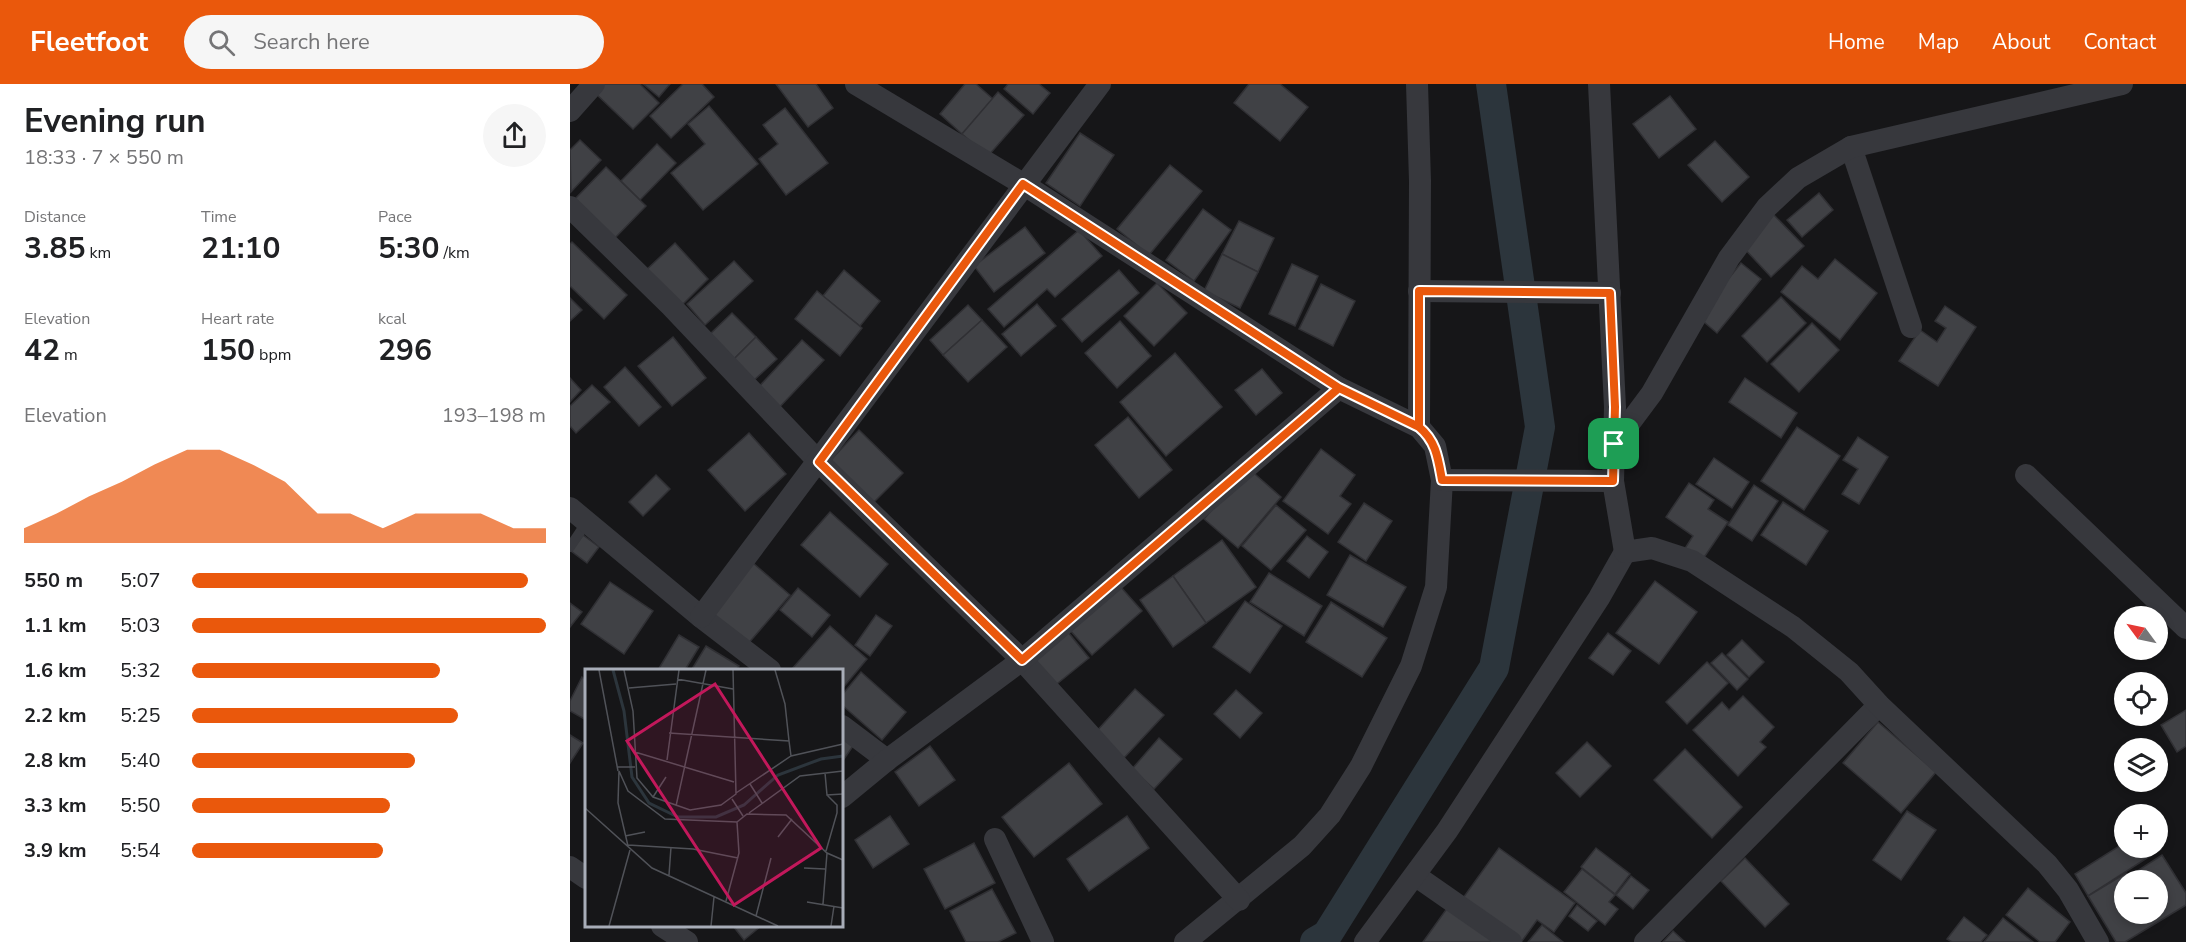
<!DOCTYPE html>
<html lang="en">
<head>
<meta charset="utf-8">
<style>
	body { margin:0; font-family:"Nunito Sans",sans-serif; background:#f6f6f6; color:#202124; height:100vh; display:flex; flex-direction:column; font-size:22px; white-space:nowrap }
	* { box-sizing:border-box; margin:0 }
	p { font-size:20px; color:#757577 }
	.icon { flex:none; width:33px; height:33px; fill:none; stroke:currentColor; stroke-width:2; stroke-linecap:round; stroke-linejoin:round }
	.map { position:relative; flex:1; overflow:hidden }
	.drawer { display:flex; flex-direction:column; background:#fff; width:570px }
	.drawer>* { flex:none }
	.needle { width:39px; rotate:303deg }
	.buttons { position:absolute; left:1544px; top:522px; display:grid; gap:12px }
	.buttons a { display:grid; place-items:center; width:54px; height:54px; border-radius:50%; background:#fff; box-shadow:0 3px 9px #0003; font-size:30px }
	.pin { position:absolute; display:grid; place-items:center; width:51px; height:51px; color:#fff; margin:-26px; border-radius:12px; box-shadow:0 3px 9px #0006 }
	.round { display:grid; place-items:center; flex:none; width:63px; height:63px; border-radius:32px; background:#f6f6f6 }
	.summary { display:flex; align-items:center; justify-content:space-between; height:102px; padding:0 24px }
	h1 { font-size:33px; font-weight:700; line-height:45px }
	.figures { display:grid; grid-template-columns:repeat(3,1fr); gap:9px; height:102px; padding:6px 24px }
	.figures div { display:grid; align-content:center }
	.figures b { font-size:30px; font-weight:700 }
	.figures small { font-size:16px; font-weight:400 }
	.figures p { font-size:16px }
	.chart { height:168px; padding:12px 24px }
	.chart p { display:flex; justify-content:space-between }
	.chart svg { width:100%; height:108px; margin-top:6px; fill:#ea580c; opacity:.7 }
	ul { padding:0 24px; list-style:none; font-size:20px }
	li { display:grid; grid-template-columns:96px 72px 1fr; align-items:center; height:45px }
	li i { height:15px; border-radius:8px; background:#ea580c }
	header { display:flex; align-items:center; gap:36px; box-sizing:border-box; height:84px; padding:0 30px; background:#ea580c; color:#fff }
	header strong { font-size:28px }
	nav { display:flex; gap:33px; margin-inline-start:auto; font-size:21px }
	.search { width:420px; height:54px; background:#f6f6f6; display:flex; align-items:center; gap:15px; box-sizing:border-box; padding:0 21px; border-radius:33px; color:#757577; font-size:22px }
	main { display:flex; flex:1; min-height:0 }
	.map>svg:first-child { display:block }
</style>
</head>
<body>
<header>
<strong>Fleetfoot</strong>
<div class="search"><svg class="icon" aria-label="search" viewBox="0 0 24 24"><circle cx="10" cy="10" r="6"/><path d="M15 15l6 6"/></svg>Search here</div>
<nav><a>Home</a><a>Map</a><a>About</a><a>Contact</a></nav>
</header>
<main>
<section class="drawer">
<div class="summary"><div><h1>Evening run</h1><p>18:33 · 7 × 550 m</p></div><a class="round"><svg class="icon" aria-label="share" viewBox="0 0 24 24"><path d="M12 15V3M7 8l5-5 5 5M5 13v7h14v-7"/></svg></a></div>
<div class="figures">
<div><p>Distance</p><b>3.85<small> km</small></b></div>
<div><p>Time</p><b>21:10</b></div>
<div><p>Pace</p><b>5:30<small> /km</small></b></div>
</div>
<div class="figures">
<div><p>Elevation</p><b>42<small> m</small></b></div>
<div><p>Heart rate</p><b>150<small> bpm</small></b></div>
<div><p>kcal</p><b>296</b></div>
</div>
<div class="chart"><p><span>Elevation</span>193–198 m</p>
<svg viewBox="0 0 160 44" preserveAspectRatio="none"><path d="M0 44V38L10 32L20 25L30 19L40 12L50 6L60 6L70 12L80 19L90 32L100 32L110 38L120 32L130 32L140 32L150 38L160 38V44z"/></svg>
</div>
<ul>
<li><b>550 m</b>5:07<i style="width:95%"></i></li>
<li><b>1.1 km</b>5:03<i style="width:100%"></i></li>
<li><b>1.6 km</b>5:32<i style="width:70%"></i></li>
<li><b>2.2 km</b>5:25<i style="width:75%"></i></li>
<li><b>2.8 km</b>5:40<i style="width:63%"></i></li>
<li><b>3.3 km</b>5:50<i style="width:56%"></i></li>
<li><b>3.9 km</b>5:54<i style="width:54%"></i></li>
</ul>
</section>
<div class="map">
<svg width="1616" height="858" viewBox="0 0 1616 858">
	<rect width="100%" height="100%" fill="#161618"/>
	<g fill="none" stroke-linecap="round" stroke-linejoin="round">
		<!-- canal -->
		<polyline stroke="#2c353c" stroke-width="30" points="745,858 757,851 924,584 970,343 921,0"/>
	</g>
	<!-- building -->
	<g fill="#404145" stroke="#303034" stroke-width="1.5" fill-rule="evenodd">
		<polygon points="30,0 70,0 89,19 63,45 23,7"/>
		<polygon points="73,0 100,0 89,13"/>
		<polygon points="113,0 132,0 144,13 101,54 80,32"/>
		<polygon points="206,0 246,0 263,24 238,43"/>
		<polygon points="395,0 406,0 423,15 392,50 370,30"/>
		<polygon points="438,0 469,0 480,9 463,30 434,5"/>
		<polygon points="679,0 710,0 738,23 710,57 664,19"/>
		<polygon points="428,8 454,31 418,72 392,50"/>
		<polygon points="1100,12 1126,45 1089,74 1063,40"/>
		<polygon points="139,22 188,80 133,126 101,89 135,60 118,40"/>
		<polygon points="215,24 258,79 216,111 189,75 208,60 193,41"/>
		<polygon points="510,49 544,71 510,122 476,99"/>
		<polygon points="10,56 31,76 1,108 0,66"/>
		<polygon points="1145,57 1179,93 1152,118 1118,81"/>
		<polygon points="87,60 106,79 70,116 51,97"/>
		<polygon points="600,81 632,107 579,171 547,145"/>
		<polygon points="36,83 76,122 43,156 3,117"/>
		<polygon points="1249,109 1263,126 1232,153 1217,136"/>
		<polygon points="633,125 661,146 624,197 596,176"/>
		<polygon points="1203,130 1234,162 1201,193 1171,161"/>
		<polygon points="669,137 704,154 688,188 652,170"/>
		<polygon points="455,143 475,169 424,208 404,182"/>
		<polygon points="509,146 532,172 485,213 477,205 434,243 418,225"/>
		<polygon points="2,158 57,211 34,235 0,202 0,160"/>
		<polygon points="105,159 138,195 108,225 73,189"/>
		<polygon points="652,170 688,188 670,224 634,207"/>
		<polygon points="1265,175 1307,209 1270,256 1211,208 1232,182 1248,195"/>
		<polygon points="164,177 183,197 135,241 117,220"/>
		<polygon points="1171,179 1191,195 1147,249 1128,233"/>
		<polygon points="722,180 748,192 725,242 699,230"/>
		<polygon points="274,186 310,217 290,242 253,212"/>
		<polygon points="549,186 569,209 512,258 492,235"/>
		<polygon points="587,199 617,229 584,262 554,232"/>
		<polygon points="751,200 785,217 763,262 729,245"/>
		<polygon points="247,207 292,244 270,272 225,235"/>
		<polygon points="1211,213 1236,239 1197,278 1172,252"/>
		<polygon points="0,214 12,226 0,237"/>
		<polygon points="467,220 486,242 451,272 432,250"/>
		<polygon points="398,221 412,236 373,271 360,256"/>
		<polygon points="1375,222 1406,243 1368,302 1329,277 1350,246 1367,258 1376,244 1365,237"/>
		<polygon points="162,229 186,253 163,276 139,251"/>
		<polygon points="412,236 437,263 398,298 373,271"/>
		<polygon points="550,237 581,272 547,304 515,269"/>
		<polygon points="1242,239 1269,266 1229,308 1201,280"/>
		<polygon points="103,253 136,294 102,322 68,282"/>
		<polygon points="186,253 207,275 183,297 163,276"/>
		<polygon points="232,256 254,276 205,328 184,308"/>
		<polygon points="605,269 652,323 596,372 550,318"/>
		<polygon points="55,283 91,323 69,342 34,303"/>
		<polygon points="692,285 712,309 686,331 665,306"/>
		<polygon points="0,294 11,306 0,318"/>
		<polygon points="1175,294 1227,329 1211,354 1159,318"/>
		<polygon points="22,301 40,318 6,349 0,342 0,322"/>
		<polygon points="558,333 602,386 569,414 525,361"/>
		<polygon points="1227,343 1270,372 1234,426 1191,397"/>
		<polygon points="289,346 333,389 301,421 258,379"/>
		<polygon points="179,349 216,390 175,427 138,386"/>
		<polygon points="1288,353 1318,373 1289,420 1272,410 1288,385 1273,376"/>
		<polygon points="751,365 785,391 770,412 781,420 758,450 713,417"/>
		<polygon points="1144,374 1179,398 1162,424 1126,400"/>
		<polygon points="678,384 711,413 668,464 634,435"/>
		<polygon points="86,391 100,405 73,432 59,418"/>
		<polygon points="1119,399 1144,416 1138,425 1158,438 1131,478 1114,466 1123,452 1096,433"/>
		<polygon points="1184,401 1208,417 1182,457 1158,441"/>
		<polygon points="1213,418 1258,447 1236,481 1191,451"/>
		<polygon points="794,419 822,437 796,477 768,458"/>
		<polygon points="706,421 736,446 701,486 672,462"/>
		<polygon points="260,428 318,480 290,513 231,461"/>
		<polygon points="13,451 29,463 17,479 1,467"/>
		<polygon points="737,452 758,468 739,494 717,477"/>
		<polygon points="652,456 686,503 636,539 603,492"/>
		<polygon points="780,471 836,503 813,543 757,511"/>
		<polygon points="183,479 220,511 177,561 140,528"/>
		<polygon points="699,489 752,522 734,552 680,518"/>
		<polygon points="603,492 636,539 603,563 570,516"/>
		<polygon points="1085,497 1127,528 1089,580 1046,549"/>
		<polygon points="40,498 83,527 54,570 11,540"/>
		<polygon points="549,501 572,527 522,571 499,545"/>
		<polygon points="228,504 260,531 242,553 210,526"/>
		<polygon points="675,517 712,542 680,589 643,563"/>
		<polygon points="761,518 817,554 792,593 736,558"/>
		<polygon points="0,519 12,528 0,543"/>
		<polygon points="306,531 322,542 300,572 285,561"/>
		<polygon points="260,542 297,575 272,605 272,586 221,586"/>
		<polygon points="498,548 519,574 483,603 462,578"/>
		<polygon points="1038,549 1061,567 1043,591 1019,574"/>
		<polygon points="109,551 129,563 115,586 88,586"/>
		<polygon points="1172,556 1194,578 1179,593 1157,571"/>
		<polygon points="136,562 169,582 166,586 122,585"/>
		<polygon points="1152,569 1178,595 1167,606 1141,579"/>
		<polygon points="1137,578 1158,599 1117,640 1096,618"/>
		<polygon points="291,588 336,628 312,656 272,621 272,611"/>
		<polygon points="12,593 16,596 16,636 0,627 0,617"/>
		<polygon points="565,605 594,631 553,675 525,649"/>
		<polygon points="666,606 692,629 670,654 644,630"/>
		<polygon points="1173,612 1204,643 1190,658 1196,663 1168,692 1123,646 1152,618 1159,626"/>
		<polygon points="1616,626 1616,662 1607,668 1591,641"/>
		<polygon points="1308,638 1366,688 1331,729 1273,679"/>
		<polygon points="0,651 13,659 0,679"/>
		<polygon points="272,654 283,662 272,678"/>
		<polygon points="589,654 612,675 584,705 562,685"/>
		<polygon points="1017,658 1041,682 1010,713 986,689"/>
		<polygon points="360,662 385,696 349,722 325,688"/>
		<polygon points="1115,665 1172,723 1142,754 1084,696"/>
		<polygon points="499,679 532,720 464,773 432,733"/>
		<polygon points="1337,727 1366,746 1331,796 1303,776"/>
		<polygon points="320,732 339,760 303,784 285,756"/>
		<polygon points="557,732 579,764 519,807 497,775"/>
		<polygon points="404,759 425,799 375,825 354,785"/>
		<polygon points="1554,759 1554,764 1587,764 1587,760 1591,765 1518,812 1505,790"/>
		<polygon points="929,764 1005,819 984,848 967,836 952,857 893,814"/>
		<polygon points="1026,764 1060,790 1045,810 1011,783"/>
		<path d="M 1592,771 L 1616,809 L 1616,821 L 1555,858 L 1546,858 L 1518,812 L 1556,789 L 1558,793 ZM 1554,796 L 1587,796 L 1587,830 L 1554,830 Z"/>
		<polygon points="1175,774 1219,820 1195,843 1151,797"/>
		<polygon points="1012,785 1045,811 1039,818 1048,825 1035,841 994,808"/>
		<polygon points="1061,792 1079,806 1063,825 1046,811"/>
		<polygon points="1458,804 1500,838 1485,858 1470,858 1436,831"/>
		<polygon points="422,805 446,849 428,858 396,858 380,827"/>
		<polygon points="1007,821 1027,837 1018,847 999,832"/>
		<polygon points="878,823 925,858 853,858"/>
		<polygon points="1394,833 1417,851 1411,858 1382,858 1377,855"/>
		<polygon points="1433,834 1463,858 1414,858"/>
		<polygon points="972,841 993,858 958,858"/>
		<polygon points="163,842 191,842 174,856"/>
		<polygon points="1103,847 1115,858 1093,858"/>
	</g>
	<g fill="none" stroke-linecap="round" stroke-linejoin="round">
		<!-- service -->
		<polyline stroke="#37383d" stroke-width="10" points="0,463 16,439"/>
		<!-- minor -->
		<g stroke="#37383d" stroke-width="22">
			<polyline points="286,0 453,100 769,304 849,343 865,362 872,396 866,503 841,582 791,682 760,731 732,762 615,858"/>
			<polyline points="847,0 850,97 849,343"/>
			<polyline points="1029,0 1045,323 1044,360"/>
			<polyline points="0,27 24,0"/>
			<polyline points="1281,63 1341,243"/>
			<polyline points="0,123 101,222 249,378 452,576 669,816"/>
			<polyline points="849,207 1040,209"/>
			<polyline points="1456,391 1616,544"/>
			<polyline points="872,396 1043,397"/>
			<polyline points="0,424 131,533 200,586"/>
			<polyline points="131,533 530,0"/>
			<polyline points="272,642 317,676"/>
			<polyline points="272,713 317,676 452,576 769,304"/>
			<polyline points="425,755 473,858"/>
			<polyline points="0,783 16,794"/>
			<polyline points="846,792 941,858"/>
			<polyline points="92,842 117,858"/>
			<polyline points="795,858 877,747 1029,514 1055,468"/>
			<polyline points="1075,858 1309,621"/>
			<polyline points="1528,858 1498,806 1477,780 1309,621 1279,588 1223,543 1122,477 1082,464 1055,468 1043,397 1044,360 1082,309 1159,174 1197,123 1228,94 1281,63 1552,0"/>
		</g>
	</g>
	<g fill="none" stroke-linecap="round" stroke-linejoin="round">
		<!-- route casing -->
		<g stroke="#fff" stroke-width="12">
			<path id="route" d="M 1044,360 L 1043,397 L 872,396 C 868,374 866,357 849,343 L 769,304 L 452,576 L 249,378 L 453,100 L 769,304 L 849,343 L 849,207 L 1040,209 L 1045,323 L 1044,360"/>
		</g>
		<!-- route -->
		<use href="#route" stroke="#ea580c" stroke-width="8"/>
	</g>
	<!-- overview -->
	<g transform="translate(15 585)">
		<rect width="258" height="258" fill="#161618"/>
		<path fill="none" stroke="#2c353c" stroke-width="3" d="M 28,1 L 39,42 L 47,108 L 64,134 L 93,148 L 131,148 L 159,136 L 193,106 L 236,90 L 258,87"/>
		<path fill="none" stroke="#505258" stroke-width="1.5" d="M 14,1 L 33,102M 39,1 L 48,42 L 52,109 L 68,128 L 105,141 L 136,136 L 151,125 L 148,1M 190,1 L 200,35 L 204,72M 92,10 L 148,20M 44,19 L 91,15M 84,64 L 204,72 L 206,87M 50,83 L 149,113M 82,91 L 94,1M 32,98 L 50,98M 240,104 L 242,126 L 258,125M 165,115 L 177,134M 151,124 L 206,87 L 258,75M 68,128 L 81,108M 147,130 L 158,147M 91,137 L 121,1M 0,139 L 67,199 L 193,257M 164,144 L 215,107 L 258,102M 40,167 L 60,163M 193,168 L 207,150M 43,176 L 108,180 L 153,189M 43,177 L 33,134 L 34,102 L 43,122 L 80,150 L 152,153M 241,182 L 252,144 L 252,136 L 242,126M 219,199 L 240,200M 84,206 L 86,178M 141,232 L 154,184 L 152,153 L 162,145 L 201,146 L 242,184 L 258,191M 222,233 L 258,239M 238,235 L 242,184M 171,247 L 186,189M 24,257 L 45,181M 126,257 L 129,228M 246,257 L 249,237"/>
		<path fill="#c2185b" fill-opacity="0.15" stroke="#c2185b" stroke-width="3" d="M 130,15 L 236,179 L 149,236 L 42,72 Z"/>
		<rect width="258" height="258" fill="none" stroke="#a8adb8" stroke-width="3"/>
	</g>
</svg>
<div class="buttons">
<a><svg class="needle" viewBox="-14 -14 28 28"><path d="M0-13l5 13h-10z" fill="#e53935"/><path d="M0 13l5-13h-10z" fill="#757577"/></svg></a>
<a><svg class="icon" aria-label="locate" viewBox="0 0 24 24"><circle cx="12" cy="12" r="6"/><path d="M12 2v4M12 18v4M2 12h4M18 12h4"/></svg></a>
<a><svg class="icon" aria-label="layers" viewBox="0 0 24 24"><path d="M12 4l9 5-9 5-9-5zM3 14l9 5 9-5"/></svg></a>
<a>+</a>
<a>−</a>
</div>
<div class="pin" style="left:1044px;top:360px;background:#1e9e55"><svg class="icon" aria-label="arrive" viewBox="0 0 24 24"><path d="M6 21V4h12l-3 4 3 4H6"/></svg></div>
</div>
</main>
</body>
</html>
